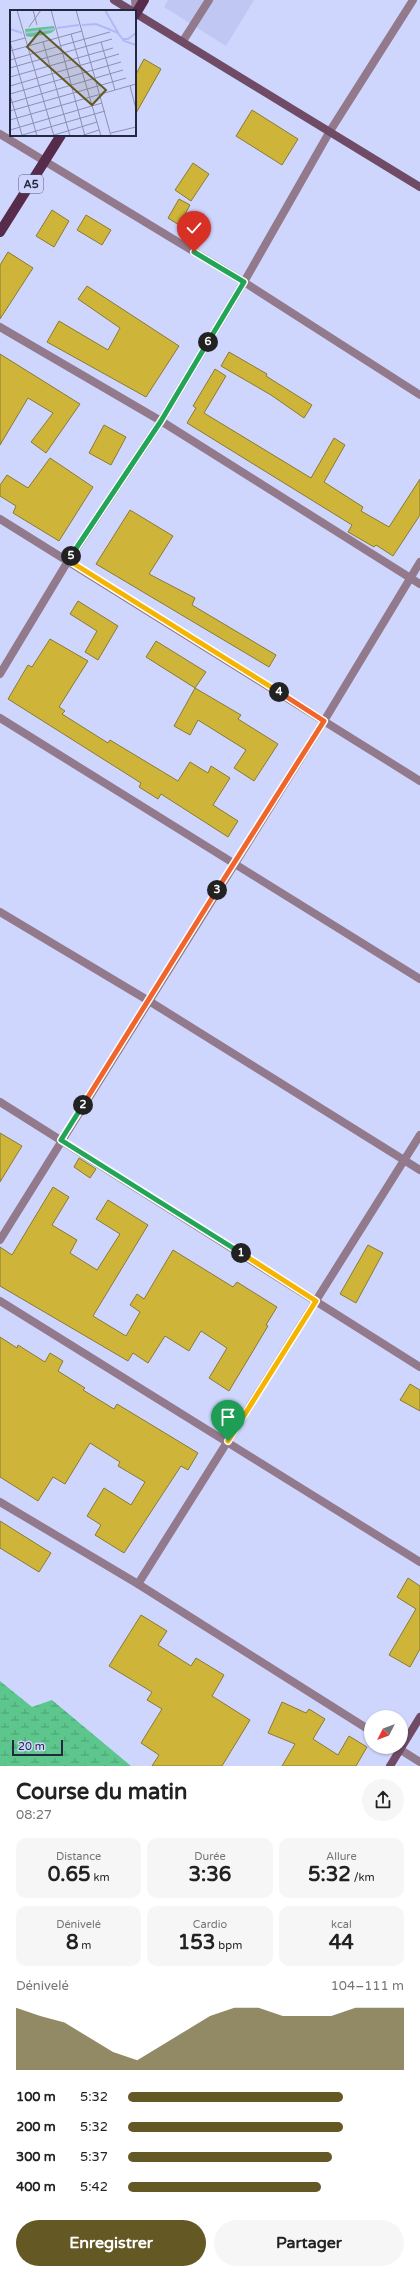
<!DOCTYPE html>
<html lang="fr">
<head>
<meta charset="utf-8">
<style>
	body { margin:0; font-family:"Varela Round",sans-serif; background:#f6f6f6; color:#222; height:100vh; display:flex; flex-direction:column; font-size:15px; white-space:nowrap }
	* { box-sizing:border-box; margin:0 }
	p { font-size:13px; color:#767676 }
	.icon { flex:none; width:22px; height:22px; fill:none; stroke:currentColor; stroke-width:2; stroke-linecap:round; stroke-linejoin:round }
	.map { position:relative; height:1766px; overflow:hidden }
	.drawer { display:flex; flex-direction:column; background:#fff; flex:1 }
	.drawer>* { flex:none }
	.needle { width:26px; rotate:228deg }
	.controls { position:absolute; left:364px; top:1710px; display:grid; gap:8px }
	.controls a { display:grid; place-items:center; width:44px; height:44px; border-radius:50%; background:#fff; box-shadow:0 1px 3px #0004; font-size:20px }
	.scale { position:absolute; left:12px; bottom:10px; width:51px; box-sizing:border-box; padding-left:4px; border:2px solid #242740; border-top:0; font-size:11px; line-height:14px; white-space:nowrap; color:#242740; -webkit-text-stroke:3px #cfd6fe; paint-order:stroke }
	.pin { position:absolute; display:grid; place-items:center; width:34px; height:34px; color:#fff; margin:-41px -17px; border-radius:50% 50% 50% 0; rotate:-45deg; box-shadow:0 0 4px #0007 }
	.pin .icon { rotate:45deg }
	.km { position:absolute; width:20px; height:20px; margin:-10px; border-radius:50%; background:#222; color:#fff; font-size:11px; line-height:20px; text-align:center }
	.round { display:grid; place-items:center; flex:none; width:42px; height:42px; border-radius:21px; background:#f6f6f6 }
	.overview { display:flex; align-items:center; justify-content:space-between; height:68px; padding:0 16px }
	h1 { font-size:22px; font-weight:700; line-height:30px }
	.metrics { display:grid; grid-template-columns:repeat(3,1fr); gap:6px; height:68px; padding:4px 16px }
	.metrics div { display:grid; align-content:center; border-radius:10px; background:#f6f6f6; text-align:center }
	.metrics b { font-size:20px; font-weight:700 }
	.metrics small { font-size:11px; font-weight:400 }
	.metrics p { font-size:11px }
	.chart { height:112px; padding:8px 16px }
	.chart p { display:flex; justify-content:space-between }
	.chart svg { width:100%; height:72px; margin-top:4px; fill:#645925; opacity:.7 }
	.primary-button { display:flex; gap:8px; margin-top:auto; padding:8px 16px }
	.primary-button a { flex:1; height:46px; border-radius:24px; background:#645925; color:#fff; font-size:16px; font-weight:700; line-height:46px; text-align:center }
	.primary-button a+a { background:#f6f6f6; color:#222 }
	ul { padding:0 16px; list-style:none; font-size:13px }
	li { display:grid; grid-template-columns:64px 48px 1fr; align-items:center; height:30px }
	li i { height:10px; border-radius:5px; background:#645925 }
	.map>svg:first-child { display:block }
</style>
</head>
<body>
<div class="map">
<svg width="420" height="1766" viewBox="0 0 420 1766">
	<defs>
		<pattern id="wetland-marsh" width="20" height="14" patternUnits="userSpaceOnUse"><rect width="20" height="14" fill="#5dc68c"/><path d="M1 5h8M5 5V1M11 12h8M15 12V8" fill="none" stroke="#4da174"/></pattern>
	</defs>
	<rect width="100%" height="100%" fill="#cfd6fe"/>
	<!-- built -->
	<polygon fill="#c0c7f3" points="168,0 254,0 226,46 164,7"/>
	<!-- wetland -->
	<polygon fill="url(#wetland-marsh)" points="0,1681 32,1707 52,1700 131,1766 0,1766"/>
	<!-- building -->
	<g fill="#ceb439" stroke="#8a7a34">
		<polygon points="144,59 161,69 135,115 135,76"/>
		<polygon points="252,110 298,139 282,165 236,136"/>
		<polygon points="193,163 209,174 191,201 175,190"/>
		<polygon points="179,199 190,205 179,225 168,218"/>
		<polygon points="52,210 69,221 54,247 36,236"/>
		<polygon points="86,215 111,230 102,245 77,230"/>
		<polygon points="8,252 33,268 0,319 0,265"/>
		<polygon points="87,286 179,346 146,397 47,342 59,321 108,350 120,328 78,299"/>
		<polygon points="229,352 267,374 266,376 312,405 304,418 271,395 221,366"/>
		<polygon points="0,354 80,404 46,453 31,442 53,413 28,398 0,445"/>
		<polygon points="215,369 226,376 204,413 311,478 334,438 345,445 324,482 363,507 361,511 389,527 420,479 420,515 393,556 376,545 374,547 348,532 352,525 187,423 196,408 193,406"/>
		<polygon points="104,425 126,437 111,465 89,453"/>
		<polygon points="50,458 93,487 59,541 13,513 16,506 0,496 0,485 7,475 28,488"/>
		<polygon points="130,510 173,536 149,574 195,598 192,605 276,655 269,667 96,564"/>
		<polygon points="78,601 118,626 98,660 85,652 97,631 70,614"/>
		<polygon points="50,639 88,661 59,707 65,711 62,714 108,743 110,740 178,781 190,762 208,773 211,766 230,778 213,805 238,821 228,837 161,794 158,799 139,787 141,783 8,699 28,665 32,667"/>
		<polygon points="156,641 206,672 195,688 146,657"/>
		<polygon points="195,688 241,715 238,719 278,744 254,781 234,768 246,750 198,720 190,735 174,726"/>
		<polygon points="0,1133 22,1146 0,1182"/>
		<polygon points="79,1158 96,1169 90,1178 74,1167"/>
		<polygon points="53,1187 69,1197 52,1225 77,1240 70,1253 97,1270 120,1234 96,1219 108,1200 148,1225 93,1316 126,1336 140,1312 130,1305 137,1294 144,1299 173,1250 233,1287 237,1282 277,1307 266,1325 268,1326 229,1391 209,1378 227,1348 201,1331 189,1351 165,1336 148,1363 133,1353 128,1361 0,1286 0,1247 12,1255"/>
		<polygon points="368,1245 383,1253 356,1303 340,1294"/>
		<polygon points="0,1337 17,1348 18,1345 45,1362 50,1353 63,1361 58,1371 85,1388 83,1390 114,1409 117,1404 198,1453 188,1470 181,1466 124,1553 95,1535 101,1525 87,1516 104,1488 131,1505 145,1482 118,1466 120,1462 90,1443 65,1484 53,1477 38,1501 0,1477"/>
		<polygon points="410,1384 420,1390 420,1411 400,1400"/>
		<polygon points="0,1521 51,1553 39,1572 0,1548"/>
		<polygon points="408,1578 420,1586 420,1649 410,1667 389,1655 416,1609 397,1597"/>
		<polygon points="141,1615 167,1631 158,1645 191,1666 196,1658 224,1675 212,1696 250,1720 222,1766 152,1766 159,1755 141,1743 162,1709 147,1700 152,1692 109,1666"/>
		<polygon points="282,1702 306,1713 309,1709 325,1719 313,1739 338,1755 349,1736 367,1747 356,1766 282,1766 295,1744 268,1733"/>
	</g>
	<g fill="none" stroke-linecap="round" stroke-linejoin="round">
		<!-- lane -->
		<g stroke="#92798b" stroke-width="8">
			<polyline points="135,0 136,13"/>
			<polyline points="183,41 209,0"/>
		</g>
		<!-- street -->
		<g stroke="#92798b" stroke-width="8">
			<polyline points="0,134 244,282 420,395"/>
			<polyline points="0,327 161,421 420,584"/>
			<polyline points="0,519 420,781"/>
			<polyline points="0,674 68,561 161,421 244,282 330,131 413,0"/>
			<polyline points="0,718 420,979"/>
			<polyline points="0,912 149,1001 420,1170"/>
			<polyline points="0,1102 420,1367"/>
			<polyline points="0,1240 324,721 420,562"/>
			<polyline points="0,1301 420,1562"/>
			<polyline points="0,1502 138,1584 371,1731"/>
			<polyline points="138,1584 420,1135"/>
			<polyline points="396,1747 420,1762"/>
		</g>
		<!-- secondary -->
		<g stroke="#6f4b66" stroke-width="8">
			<polyline points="114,0 132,11"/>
			<polyline points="135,13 420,187"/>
			<polyline points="390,1766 420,1717"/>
		</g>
		<!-- primary -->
		<g stroke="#562b4b" stroke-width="10">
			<polyline points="135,15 144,0"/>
			<polyline points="0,232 61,135"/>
		</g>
	</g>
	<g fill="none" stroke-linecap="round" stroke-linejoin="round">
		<!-- split-1 casing -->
		<g stroke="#fff" stroke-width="8">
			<polyline id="split-1" points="228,1441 316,1301 241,1253"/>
		</g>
		<!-- split-2 casing -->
		<g stroke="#fff" stroke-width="8">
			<polyline id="split-2" points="83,1105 61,1140 241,1253"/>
		</g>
		<!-- split-3 casing -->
		<g stroke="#fff" stroke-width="8">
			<polyline id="split-3" points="83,1105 217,890"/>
		</g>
		<!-- split-4 casing -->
		<g stroke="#fff" stroke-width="8">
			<polyline id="split-4" points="217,890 324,721 279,692"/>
		</g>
		<!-- split-5 casing -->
		<g stroke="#fff" stroke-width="8">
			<polyline id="split-5" points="71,556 68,560 279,692"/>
		</g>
		<!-- split-6 casing -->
		<g stroke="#fff" stroke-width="8">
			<polyline id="split-6" points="71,556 161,421 208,342"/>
		</g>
		<!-- split-7 casing -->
		<g stroke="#fff" stroke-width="8">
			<polyline id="split-7" points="194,252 244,282 208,342"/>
		</g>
		<!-- split-1 -->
		<use href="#split-1" stroke="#f5b400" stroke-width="5"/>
		<!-- split-2 -->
		<use href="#split-2" stroke="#22a559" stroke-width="5"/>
		<!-- split-3 -->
		<use href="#split-3" stroke="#f0652b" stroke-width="5"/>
		<!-- split-4 -->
		<use href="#split-4" stroke="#f0652b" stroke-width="5"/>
		<!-- split-5 -->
		<use href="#split-5" stroke="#f5b400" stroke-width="5"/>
		<!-- split-6 -->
		<use href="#split-6" stroke="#22a559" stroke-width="5"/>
		<!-- split-7 -->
		<use href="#split-7" stroke="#22a559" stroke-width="5"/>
	</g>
	<g text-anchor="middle" stroke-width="4" stroke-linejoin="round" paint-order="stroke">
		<!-- shield labels -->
		<rect fill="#cfd6fe" stroke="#575c79" stroke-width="1" x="19" y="175" width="24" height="18" rx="3"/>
		<g font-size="11" font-weight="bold" fill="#242740">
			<text x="31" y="188">A5</text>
		</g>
	</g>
	<!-- overview -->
	<g transform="translate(10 10)">
		<rect width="126" height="126" fill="#cfd6fe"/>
		<path d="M 44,16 L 45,20 L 41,23 L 21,27 L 16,26 L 15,19 Z" fill="#5dc68c"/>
		<path fill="none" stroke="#afbaf4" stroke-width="2" d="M 95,0 L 110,26M 72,15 L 86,14 L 101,20 L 108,23 L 114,31 L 126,35M 47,18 L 69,15M 0,19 L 12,23M 15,23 L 44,19M 113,29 L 118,29 L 126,23"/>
		<path fill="none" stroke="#8b90b2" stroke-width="1" d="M 7,0 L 44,126M 23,0 L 27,15M 41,0 L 75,126M 66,0 L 101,126M 19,17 L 31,0M 61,24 L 91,126M 0,32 L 27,126M 0,32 L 15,28M 33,32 L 60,126M 91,32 L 105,80M 0,41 L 72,21M 0,50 L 100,22M 0,58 L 102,29M 0,67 L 103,38M 0,76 L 109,44M 120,76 L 126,99M 0,84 L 111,52M 0,85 L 12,125M 0,93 L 113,60M 0,101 L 116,68M 0,110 L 126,74M 0,120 L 92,93M 101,123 L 126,117M 9,126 L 95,101M 41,126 L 87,112M 71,126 L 89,120"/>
		<path fill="#645925" fill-opacity="0.15" stroke="#645925" stroke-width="2" d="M 30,21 L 96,80 L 82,95 L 17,37 Z"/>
		<rect width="126" height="126" fill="none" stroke="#242740" stroke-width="2"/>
	</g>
</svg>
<div class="controls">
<a><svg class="needle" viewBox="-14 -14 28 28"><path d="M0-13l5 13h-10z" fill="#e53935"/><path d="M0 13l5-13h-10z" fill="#767676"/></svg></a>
</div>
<div class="scale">20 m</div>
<div class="pin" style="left:228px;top:1441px;background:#1e9e55"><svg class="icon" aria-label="arrive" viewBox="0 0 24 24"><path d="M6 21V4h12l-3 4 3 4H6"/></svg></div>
<div class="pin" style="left:194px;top:252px;background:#d93025"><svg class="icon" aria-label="check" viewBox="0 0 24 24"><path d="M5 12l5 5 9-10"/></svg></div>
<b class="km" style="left:241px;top:1253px">1</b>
<b class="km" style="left:83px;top:1105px">2</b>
<b class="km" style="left:217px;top:890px">3</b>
<b class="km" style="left:279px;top:692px">4</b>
<b class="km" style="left:71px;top:556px">5</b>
<b class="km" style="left:208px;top:342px">6</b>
</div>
<section class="drawer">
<div class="overview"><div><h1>Course du matin</h1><p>08:27</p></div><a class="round"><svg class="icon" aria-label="share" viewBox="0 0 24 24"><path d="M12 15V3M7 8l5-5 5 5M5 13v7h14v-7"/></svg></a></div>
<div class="metrics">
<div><p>Distance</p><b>0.65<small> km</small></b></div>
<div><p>Durée</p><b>3:36</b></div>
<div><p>Allure</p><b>5:32<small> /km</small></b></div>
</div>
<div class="metrics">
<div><p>Dénivelé</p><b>8<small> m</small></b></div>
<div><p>Cardio</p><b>153<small> bpm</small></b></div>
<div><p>kcal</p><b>44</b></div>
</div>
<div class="chart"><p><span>Dénivelé</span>104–111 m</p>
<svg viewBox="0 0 160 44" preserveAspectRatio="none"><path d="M0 44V6L10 11L20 15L30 24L40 33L50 38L60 29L70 20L80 11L90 6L100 6L110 11L120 11L130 11L140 6L150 6L160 6V44z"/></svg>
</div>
<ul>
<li><b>100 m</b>5:32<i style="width:78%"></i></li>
<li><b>200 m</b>5:32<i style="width:78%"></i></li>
<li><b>300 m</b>5:37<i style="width:74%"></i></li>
<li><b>400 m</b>5:42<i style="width:70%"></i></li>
</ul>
<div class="primary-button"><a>Enregistrer</a><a>Partager</a></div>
</section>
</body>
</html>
